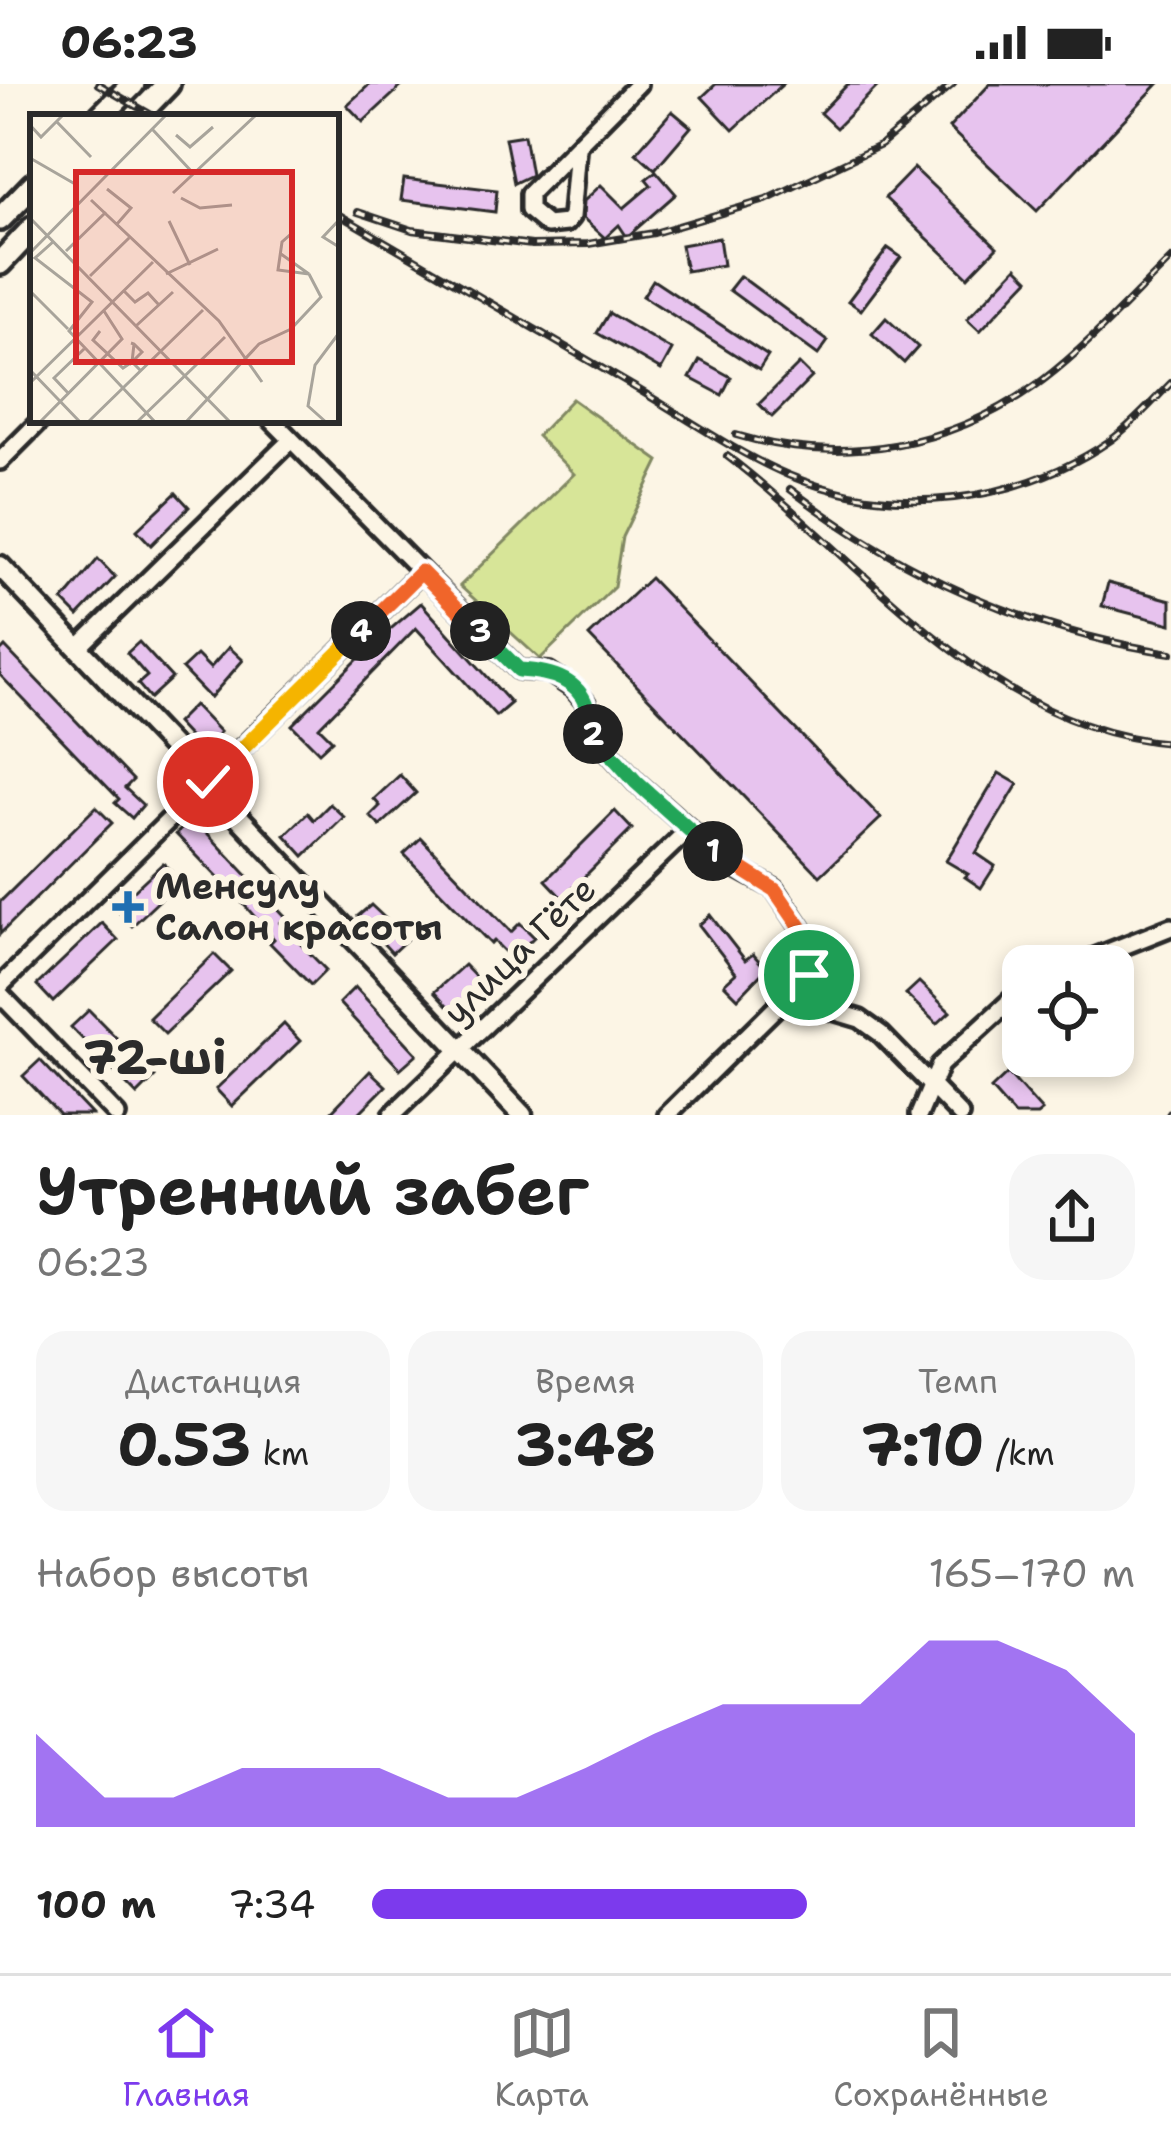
<!DOCTYPE html>
<html lang="ru">
<head>
<meta charset="utf-8">
<style>
	body { margin:0; font-family:"Shantell Sans",sans-serif; background:#f6f6f6; color:#222; height:100vh; display:flex; flex-direction:column; font-size:45px; white-space:nowrap }
	* { box-sizing:border-box; margin:0 }
	p { font-size:39px; color:#767676 }
	.icon { flex:none; width:66px; height:66px; fill:none; stroke:currentColor; stroke-width:2; stroke-linecap:round; stroke-linejoin:round }
	.map { position:relative; height:1031px; overflow:hidden }
	.sheet { display:flex; flex-direction:column; background:#fff; flex:1 }
	.sheet>* { flex:none }
	.fabs { position:absolute; left:1002px; top:861px; display:grid; gap:24px }
	.fabs a { display:grid; place-items:center; width:132px; height:132px; border-radius:24px; background:#fff; box-shadow:0 6px 18px #0003; font-size:60px }
	.pin { position:absolute; display:grid; place-items:center; width:102px; height:102px; color:#fff; margin:-51px; border:6px solid #fff; border-radius:50%; box-shadow:0 3px 12px #0007 }
	.km { position:absolute; width:60px; height:60px; margin:-30px; border-radius:50%; background:#222; color:#fff; font-size:33px; line-height:60px; text-align:center }
	.round { display:grid; place-items:center; flex:none; width:126px; height:126px; border-radius:36px; background:#f6f6f6 }
	.summary { display:flex; align-items:center; justify-content:space-between; height:204px; padding:0 36px }
	h1 { font-size:66px; font-weight:700; line-height:90px }
	.figures { display:grid; grid-template-columns:repeat(3,1fr); gap:18px; height:204px; padding:12px 36px }
	.figures div { display:grid; align-content:center; border-radius:30px; background:#f6f6f6; text-align:center }
	.figures b { font-size:60px; font-weight:700 }
	.figures small { font-size:33px; font-weight:400 }
	.figures p { font-size:33px }
	.chart { height:336px; padding:24px 36px }
	.chart p { display:flex; justify-content:space-between }
	.chart svg { width:100%; height:216px; margin-top:12px; fill:#7c3aed; opacity:.7 }
	ul { padding:0 36px; list-style:none; font-size:39px }
	li { display:grid; grid-template-columns:192px 144px 1fr; align-items:center; height:90px }
	li i { height:30px; border-radius:15px; background:#7c3aed }
	.status { display:flex; justify-content:space-between; align-items:center; height:84px; padding:0 60px; background:#fff; direction:ltr }
	.status svg { height:33px; fill:currentColor }
	.dock { display:flex; justify-content:space-around; align-items:center; height:168px; border-top:3px solid #e0e0e0; background:#fff; font-size:33px; color:#767676 }
	.dock a { display:grid; justify-items:center; gap:6px }
	.dock .current { color:#7c3aed }
	.map>svg:first-child { display:block }
</style>
</head>
<body>
<div class="status"><b>06:23</b><svg viewBox="0 0 49 12"><path d="M0 12V9h3v3zM5 12V6h3v6zM10 12V3h3v9zM15 12V0h3v12zM26 1h20v11H26zM47 4h2v5h-2z"/></svg></div>
<div class="map">
<svg width="1171" height="1031" viewBox="0 0 1171 1031">
	<rect width="100%" height="100%" fill="#fcf5e5"/>
	<filter id="ink" filterUnits="userSpaceOnUse"><feTurbulence type="fractalNoise" baseFrequency=".00833" numOctaves="2"/><feDisplacementMap in="SourceGraphic" scale="24" xChannelSelector="R" yChannelSelector="G"/><feConvolveMatrix kernelMatrix="1 2 1 2 8 2 1 2 1" color-interpolation-filters="sRGB"/></filter>
	<g filter="url(#ink)">
		<!-- green -->
		<polygon fill="#d7e598" stroke="#818862" stroke-width="3" points="572,315 659,377 622,453 614,503 540,575 460,502 574,390 537,352"/>
		<!-- building -->
		<g fill="#e7c3ee" stroke="#2b2b2b" stroke-width="3">
			<polygon points="370,0 404,0 363,38 347,21"/>
			<polygon points="716,0 783,0 733,46 702,13"/>
			<polygon points="848,0 880,0 836,44 820,29"/>
			<polygon points="990,0 1158,0 1037,127 949,44"/>
			<polygon points="672,27 691,43 655,85 636,68"/>
			<polygon points="524,51 531,91 514,99 505,54"/>
			<polygon points="914,84 997,163 968,193 885,114"/>
			<polygon points="656,87 676,110 627,153 619,141 605,154 583,134 584,117 601,101 624,124 651,101 646,95"/>
			<polygon points="404,95 497,106 495,128 401,116"/>
			<polygon points="719,154 723,181 686,187 681,161"/>
			<polygon points="888,164 901,173 861,226 848,217"/>
			<polygon points="1017,183 1029,195 980,247 967,235"/>
			<polygon points="740,192 828,257 818,271 729,206"/>
			<polygon points="653,196 768,272 759,286 643,212"/>
			<polygon points="609,229 672,266 661,286 597,249"/>
			<polygon points="886,234 918,263 904,279 872,250"/>
			<polygon points="700,276 731,293 722,311 690,294"/>
			<polygon points="799,280 812,293 772,333 759,320"/>
			<polygon points="176,409 189,423 151,461 137,446"/>
			<polygon points="98,475 115,493 78,532 63,517"/>
			<polygon points="650,494 881,734 820,792 589,552"/>
			<polygon points="1108,499 1171,516 1171,540 1102,522"/>
			<polygon points="421,519 511,619 496,632 416,544 319,643 332,656 319,668 292,641 374,559"/>
			<polygon points="139,558 172,594 150,614 138,600 147,592 127,569"/>
			<polygon points="5,563 133,696 125,704 143,721 132,734 115,719 119,715 0,591 0,568"/>
			<polygon points="229,563 243,576 210,614 182,585 197,571 210,584"/>
			<polygon points="194,621 220,648 201,666 176,639"/>
			<polygon points="999,689 1018,700 976,769 995,782 981,804 965,793 968,790 946,777"/>
			<polygon points="400,691 416,709 380,742 370,732 380,722 374,715"/>
			<polygon points="330,720 344,733 304,772 285,751 308,729 314,736"/>
			<polygon points="96,723 112,739 0,850 0,818"/>
			<polygon points="615,727 632,745 563,814 546,796"/>
			<polygon points="193,734 286,833 280,839 326,886 311,901 270,859 274,855 247,824 176,750"/>
			<polygon points="421,754 511,848 520,839 534,853 512,875 494,857 491,860 404,770"/>
			<polygon points="163,779 180,797 132,842 115,824"/>
			<polygon points="371,821 407,855 392,869 358,832"/>
			<polygon points="710,831 745,876 753,870 766,885 738,914 724,900 736,889 699,841"/>
			<polygon points="102,839 118,856 53,918 37,901"/>
			<polygon points="214,870 231,887 165,950 149,934"/>
			<polygon points="464,881 488,906 458,934 434,908"/>
			<polygon points="919,898 950,928 937,940 906,910"/>
			<polygon points="355,903 417,970 400,985 339,919"/>
			<polygon points="89,926 155,993 137,1011 71,943"/>
			<polygon points="284,940 300,957 232,1022 216,1005"/>
			<polygon points="40,976 92,1031 60,1031 23,992"/>
			<polygon points="370,987 386,1002 357,1031 328,1031"/>
			<polygon points="1008,989 1042,1027 1037,1031 1014,1031 991,1005"/>
		</g>
		<g fill="none" stroke-linecap="round" stroke-linejoin="round">
			<!-- minor casing -->
			<g stroke="#2b2b2b" stroke-width="24">
				<g id="minor">
					<polyline points="577,65 571,133 566,139 547,141 529,126 529,110 638,0"/>
					<polyline points="272,336 519,586 549,588 574,605 586,619 590,647 636,698 729,780 775,805 801,844 817,912 830,926 860,935 881,950 960,1031"/>
					<polyline points="0,377 41,336"/>
					<polyline points="78,564 291,356"/>
					<polyline points="1073,882 1171,843"/>
					<polyline points="0,902 421,488"/>
					<polyline points="0,910 117,1031"/>
					<polyline points="392,1031 688,746"/>
					<polyline points="667,1031 809,891"/>
					<polyline points="919,1031 940,981 1023,905"/>
				</g>
			</g>
			<!-- major casing -->
			<g stroke="#2b2b2b" stroke-width="27">
				<polyline id="major" points="0,482 522,1031"/>
			</g>
			<!-- highway casing -->
			<g stroke="#2b2b2b" stroke-width="30">
				<g id="highway">
					<polyline points="100,33 133,0"/>
					<polyline points="136,33 168,0"/>
					<polyline points="0,135 33,101"/>
					<polyline points="0,179 33,144"/>
				</g>
			</g>
			<!-- minor -->
			<use href="#minor" stroke="#fcf5e5" stroke-width="15"/>
			<!-- major -->
			<use href="#major" stroke="#fcf5e5" stroke-width="18"/>
			<!-- highway -->
			<use href="#highway" stroke="#fcf5e5" stroke-width="21"/>
			<!-- rail casing -->
			<g stroke="#2b2b2b" stroke-width="8">
				<g id="rail">
					<polyline points="98,0 155,33"/>
					<polyline points="358,128 412,146 532,161 588,160 654,149 766,116 881,61 953,0"/>
					<path d="M 336,129 C 434,186 531,243 629,300 C 681,330 732,367 788,391 C 893,435 1018,420 1111,356 C 1133,340 1152,318 1171,299"/>
					<path d="M 736,351 C 842,383 954,363 1043,296 C 1089,261 1129,216 1171,175"/>
					<path d="M 727,372 C 865,477 985,645 1171,659"/>
					<path d="M 790,405 C 901,490 1032,549 1171,569"/>
					<polyline points="1169,1031 1171,1028"/>
				</g>
			</g>
			<!-- rail -->
			<use href="#rail" stroke="#fcf5e5" stroke-width="3" stroke-dasharray="9" stroke-linecap="butt"/>
		</g>
	</g>
	<g fill="none" stroke-linecap="round" stroke-linejoin="round" filter="url(#ink)">
		<!-- split-1 casing -->
		<g stroke="#fff" stroke-width="24">
			<polyline id="split-1" points="713,767 775,806 801,844 809,891"/>
		</g>
		<!-- split-2 casing -->
		<g stroke="#fff" stroke-width="24">
			<polyline id="split-2" points="593,650 636,698 713,767"/>
		</g>
		<!-- split-3 casing -->
		<g stroke="#fff" stroke-width="24">
			<path id="split-3" d="M 480,547 L 519,586 C 544,587 576,593 586,621 C 590,631 589,641 593,650"/>
		</g>
		<!-- split-4 casing -->
		<g stroke="#fff" stroke-width="24">
			<polyline id="split-4" points="361,547 421,488 480,547"/>
		</g>
		<!-- split-5 casing -->
		<g stroke="#fff" stroke-width="24">
			<polyline id="split-5" points="242,665 361,547"/>
		</g>
		<!-- split-6 casing -->
		<g stroke="#fff" stroke-width="24">
			<polyline id="split-6" points="208,698 242,665"/>
		</g>
		<!-- split-1 -->
		<use href="#split-1" stroke="#f0652b" stroke-width="15"/>
		<!-- split-2 -->
		<use href="#split-2" stroke="#22a559" stroke-width="15"/>
		<!-- split-3 -->
		<use href="#split-3" stroke="#22a559" stroke-width="15"/>
		<!-- split-4 -->
		<use href="#split-4" stroke="#f0652b" stroke-width="15"/>
		<!-- split-5 -->
		<use href="#split-5" stroke="#f5b400" stroke-width="15"/>
		<!-- split-6 -->
		<use href="#split-6" stroke="#f5b400" stroke-width="15"/>
	</g>
	<!-- markers -->
	<path fill="#1f6fb2" stroke="#fcf5e5" stroke-width="4.5" d="M122 805h12v12h12v12h-12v12h-12v-12h-12v-12h12z"/>
	<g text-anchor="middle" stroke-width="12" stroke-linejoin="round" paint-order="stroke">
		<!-- poi labels -->
		<g font-size="36" font-weight="bold" fill="#2b2b2b" stroke="#fcf5e5" text-anchor="start">
			<text x="155" y="815">Менсулу<tspan x="155" dy="41">Салон красоты</tspan></text>
		</g>
		<!-- street labels -->
		<g font-size="36" fill="#2b2b2b" stroke="#fcf5e5">
			<text transform="translate(519 866) rotate(-44)" y="13">улица Гёте</text>
		</g>
		<!-- district labels -->
		<g font-size="48" font-weight="bold" fill="#2b2b2b" stroke="#fcf5e5">
			<text x="155" y="990">72-ші</text>
		</g>
	</g>
	<!-- overview -->
	<g transform="translate(30 30)">
		<rect width="309" height="309" fill="#fcf5e5"/>
		<path fill="none" stroke="#a8a49b" stroke-width="3" d="M 26,7 L 61,43M 0,11 L 11,23 L 34,0M 123,16 L 163,59M 146,21 L 160,33 L 183,13M 0,44 L 45,70M 77,75 L 101,94 L 87,110M 143,79 L 227,0M 151,84 L 170,94 L 202,91M 61,86 L 189,207 L 232,268M 0,104 L 201,309M 309,106 L 293,123 L 309,133M 139,107 L 160,151M 24,127 L 5,144 L 62,188 L 39,217 L 126,309M 36,137 L 76,98M 0,139 L 137,0M 251,140 L 279,160 L 248,156 L 252,128 L 262,119M 136,160 L 188,135M 60,162 L 99,124M 0,177 L 38,215M 94,177 L 105,188 L 118,179 L 129,191M 107,211 L 143,178M 70,217 L 63,226 L 93,254 L 102,248 L 110,256M 101,229 L 104,230 L 112,238 L 102,248 L 104,230M 0,256 L 51,309M 0,269 L 123,148M 39,280 L 24,264 L 54,235M 9,309 L 92,225 L 74,197M 57,309 L 173,196M 106,309 L 195,223M 155,309 L 229,230 L 261,215 L 291,183 L 279,160M 297,309 L 278,292 L 285,251 L 309,219"/>
		<path fill="#d62828" fill-opacity="0.15" stroke="#d62828" stroke-width="6" d="M 46,58 L 262,58 L 262,248 L 46,248 Z"/>
		<rect width="309" height="309" fill="none" stroke="#2b2b2b" stroke-width="6"/>
	</g>
</svg>
<div class="fabs">
<a><svg class="icon" aria-label="locate" viewBox="0 0 24 24"><circle cx="12" cy="12" r="6"/><path d="M12 2v4M12 18v4M2 12h4M18 12h4"/></svg></a>
</div>
<div class="pin" style="left:809px;top:891px;background:#1e9e55"><svg class="icon" aria-label="arrive" viewBox="0 0 24 24"><path d="M6 21V4h12l-3 4 3 4H6"/></svg></div>
<div class="pin" style="left:208px;top:698px;background:#d93025"><svg class="icon" aria-label="check" viewBox="0 0 24 24"><path d="M5 12l5 5 9-10"/></svg></div>
<b class="km" style="left:713px;top:767px">1</b>
<b class="km" style="left:593px;top:650px">2</b>
<b class="km" style="left:480px;top:547px">3</b>
<b class="km" style="left:361px;top:547px">4</b>
</div>
<section class="sheet">
<div class="summary"><div><h1>Утренний забег</h1><p>06:23</p></div><a class="round"><svg class="icon" aria-label="share" viewBox="0 0 24 24"><path d="M12 15V3M7 8l5-5 5 5M5 13v7h14v-7"/></svg></a></div>
<div class="figures">
<div><p>Дистанция</p><b>0.53<small> km</small></b></div>
<div><p>Время</p><b>3:48</b></div>
<div><p>Темп</p><b>7:10<small> /km</small></b></div>
</div>
<div class="chart"><p><span>Набор высоты</span>165–170 m</p>
<svg viewBox="0 0 160 44" preserveAspectRatio="none"><path d="M0 44V25L10 38L20 38L30 32L40 32L50 32L60 38L70 38L80 32L90 25L100 19L110 19L120 19L130 6L140 6L150 12L160 25V44z"/></svg>
</div>
<ul>
<li><b>100 m</b>7:34<i style="width:57%"></i></li>
</ul>
</section>
<nav class="dock">
<a class="current"><svg class="icon" aria-label="home" viewBox="0 0 24 24"><path d="M3 11l9-7 9 7M6 9v11h12V9"/></svg>Главная</a>
<a><svg class="icon" aria-label="map" viewBox="0 0 24 24"><path d="M3 6l6-2 6 2 6-2v14l-6 2-6-2-6 2zM9 4v14M15 6v14"/></svg>Карта</a>
<a><svg class="icon" aria-label="saved" viewBox="0 0 24 24"><path d="M7 4h10v16l-5-4-5 4z"/></svg>Сохранённые</a>
</nav>
</body>
</html>
